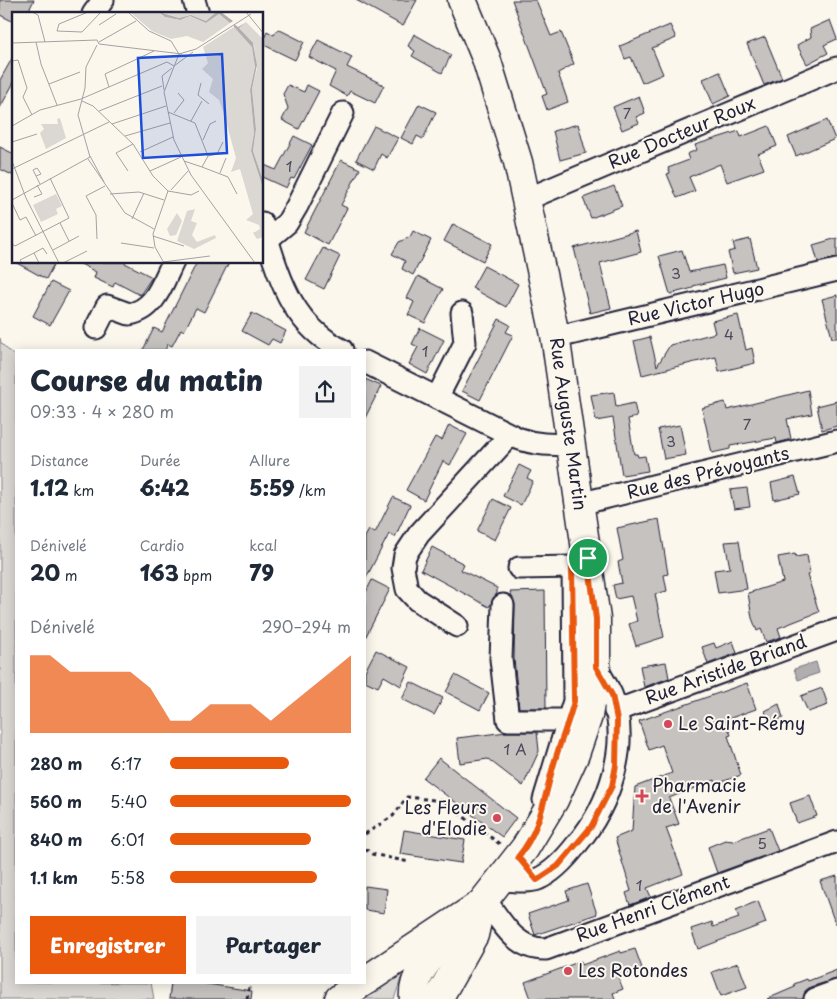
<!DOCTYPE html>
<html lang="fr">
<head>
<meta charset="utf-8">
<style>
	body { margin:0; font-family:"Playpen Sans",sans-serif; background:#f2f2f3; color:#1f2937; height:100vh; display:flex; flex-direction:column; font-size:19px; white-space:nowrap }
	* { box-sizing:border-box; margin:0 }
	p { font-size:16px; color:#747a83 }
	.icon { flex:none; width:28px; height:28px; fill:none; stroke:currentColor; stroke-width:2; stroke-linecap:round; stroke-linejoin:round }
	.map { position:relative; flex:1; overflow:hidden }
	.side { position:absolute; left:15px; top:349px; width:351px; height:635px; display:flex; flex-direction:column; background:#fff; border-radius:0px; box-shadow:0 2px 12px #0003 }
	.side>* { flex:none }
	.pin { position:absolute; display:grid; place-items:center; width:42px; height:42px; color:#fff; margin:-21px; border:2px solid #fff; border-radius:50%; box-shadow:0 1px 5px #0007 }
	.round { display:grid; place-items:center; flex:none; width:52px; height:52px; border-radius:0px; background:#f2f2f3 }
	.headline { display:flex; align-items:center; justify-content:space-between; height:85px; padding:0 15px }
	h1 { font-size:28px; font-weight:800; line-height:38px }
	.stats { display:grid; grid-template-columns:repeat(3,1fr); gap:8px; height:85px; padding:5px 15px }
	.stats div { display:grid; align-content:center }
	.stats b { font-size:21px; font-weight:800 }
	.stats small { font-size:14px; font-weight:400 }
	.stats p { font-size:14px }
	.chart { height:140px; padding:10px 15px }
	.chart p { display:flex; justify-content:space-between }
	.chart svg { width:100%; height:90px; margin-top:5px; fill:#ea580c; opacity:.7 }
	.button { display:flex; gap:10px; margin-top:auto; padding:10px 15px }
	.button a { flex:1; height:58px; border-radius:0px; background:#ea580c; color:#fff; font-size:20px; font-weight:800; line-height:58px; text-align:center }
	.button a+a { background:#f2f2f3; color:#1f2937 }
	ul { padding:0 15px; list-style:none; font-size:16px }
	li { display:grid; grid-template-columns:80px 60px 1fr; align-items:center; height:38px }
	li i { height:12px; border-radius:6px; background:#ea580c }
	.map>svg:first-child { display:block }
</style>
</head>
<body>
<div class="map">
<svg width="837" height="999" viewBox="0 0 837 999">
	<rect width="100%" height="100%" fill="#fbf7ec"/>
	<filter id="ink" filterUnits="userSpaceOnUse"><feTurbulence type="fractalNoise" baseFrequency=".02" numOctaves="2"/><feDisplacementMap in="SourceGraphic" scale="10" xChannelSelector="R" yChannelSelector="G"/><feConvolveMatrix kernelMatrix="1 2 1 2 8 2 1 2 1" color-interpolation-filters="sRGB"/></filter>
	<g filter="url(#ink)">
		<!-- green -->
		<g fill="#dbd8d3" stroke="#7e7d87">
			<polygon points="0,338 1,343 16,358 16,982 151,983 154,999 0,999"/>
			<polygon points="405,967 394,999 348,999"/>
		</g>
		<!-- water -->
		<polygon fill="#b1aeb0" stroke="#787681" points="816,662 819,673 798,680 794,669"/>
		<!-- building -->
		<g fill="#c6c2c0" stroke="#22223b">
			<polygon points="0,0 34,0 27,14 14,14 14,22 0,15"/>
			<polygon points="356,0 417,0 403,26"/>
			<polygon points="512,0 536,0 551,36 561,32 574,64 558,73 568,102 547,110 542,96 547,94"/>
			<polygon points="830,20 837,39 824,45 828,53 807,64 797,45 811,37 810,29"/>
			<polygon points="670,25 676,38 652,48 663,74 642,83 631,57 625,59 620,46"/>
			<polygon points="278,29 304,42 295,60 262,44 267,31 274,35"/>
			<polygon points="414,34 451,55 442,73 412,56 415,51 408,46"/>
			<polygon points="765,37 782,78 764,85 747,44"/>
			<polygon points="318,40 352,57 347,67 384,85 375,103 350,91 347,96 329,86 336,71 309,57"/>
			<polygon points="14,55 14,82 0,108 0,80"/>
			<polygon points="720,72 730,96 713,104 703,79"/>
			<polygon points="288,85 304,92 307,85 319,91 299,129 282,120 288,108 283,94"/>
			<polygon points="639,96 645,113 636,117 639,123 622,130 613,107"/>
			<polygon points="419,104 436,112 423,139 417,136 413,144 401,138"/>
			<polygon points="827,120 835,139 796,156 788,137"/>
			<polygon points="578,124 586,153 560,160 553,131"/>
			<polygon points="374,126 398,138 387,158 381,154 374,169 356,160"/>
			<polygon points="769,126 777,146 758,154 764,169 727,182 720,164 689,177 695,191 677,198 667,174 670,173 668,168 689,160 687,154 697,150 695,145 739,131 741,137"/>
			<polygon points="294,136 312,145 294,179 291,178 286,188 262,177 262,164 276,170"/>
			<polygon points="0,147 14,154 14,176 0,169"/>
			<polygon points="341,160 360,169 341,205 347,208 328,245 304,232"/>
			<polygon points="614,186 622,206 591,218 583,198"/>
			<polygon points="453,224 492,244 483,261 444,241"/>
			<polygon points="413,231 431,240 413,275 402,269 405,261 392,254 399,242 410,237"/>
			<polygon points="636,231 641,252 600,263 611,308 590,313 574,248"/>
			<polygon points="837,238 837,258 818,262 813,245"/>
			<polygon points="750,239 757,268 733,273 728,252 735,250 733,243"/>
			<polygon points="323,248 340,256 324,289 306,280"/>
			<polygon points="682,250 689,272 723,265 726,278 693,286 693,288 670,294 659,256"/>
			<polygon points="15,262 55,262 46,279"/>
			<polygon points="77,262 123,262 152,277 140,295 115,282 113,287 94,278 96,272"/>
			<polygon points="197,262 229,262 204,312 196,308 184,331 181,329 172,346 168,344 165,350 143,350 154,328 162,332"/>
			<polygon points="484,266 518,284 506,307 472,288"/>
			<polygon points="418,276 443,289 425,323 408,315 414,302 407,298"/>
			<polygon points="51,282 69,291 50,325 33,316"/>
			<polygon points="837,295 837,338 832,338 822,299"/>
			<polygon points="252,313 286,331 280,343 272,339 268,345 242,331"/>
			<polygon points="738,315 746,350 752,348 755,363 719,372 716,357 642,375 634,341 650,337 657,366 670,345 715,333 712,321"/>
			<polygon points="499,319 510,325 506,332 513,335 480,400 462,391"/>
			<polygon points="420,328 444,340 427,374 409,364 418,347 412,344"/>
			<polygon points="365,379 381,386 365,418"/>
			<polygon points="808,390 812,414 787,419 791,439 777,443 776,438 730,446 730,449 712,453 702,408 725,402 727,410"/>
			<polygon points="614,392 616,407 634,403 637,417 628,419 634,454 637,454 638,457 645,456 648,471 622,475 613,418 596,421 591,395"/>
			<polygon points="837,401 837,426 822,430 817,406"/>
			<polygon points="449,425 467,434 450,465 443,461 424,500 406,490 435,437 442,440"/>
			<polygon points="680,425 686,455 664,459 658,429"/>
			<polygon points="519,465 531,471 527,478 533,481 521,505 503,496"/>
			<polygon points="795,477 800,494 774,500 771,483"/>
			<polygon points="747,488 750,507 734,509 730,490"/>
			<polygon points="393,497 410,505 395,537 389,534 365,580 365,537 369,530 375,533"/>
			<polygon points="493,499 511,508 495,540 477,531"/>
			<polygon points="659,519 668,574 664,575 667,591 655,594 664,637 636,646 629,624 637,621 631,596 616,599 613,585 622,583 618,562 623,560 617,528"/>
			<polygon points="739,541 747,589 718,593 714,570 730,568 725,542"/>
			<polygon points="432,547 464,564 461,570 497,588 497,593 489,607 421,570"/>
			<polygon points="795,554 796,557 807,555 810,574 807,575 819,612 778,628 781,637 766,642 761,629 757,631 752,618 748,593 783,582 778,557"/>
			<polygon points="372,580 390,589 365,638 365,594"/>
			<polygon points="545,591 546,708 519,708 514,659 515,605 510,592"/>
			<polygon points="733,641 737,653 708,664 702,647 714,643 716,648"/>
			<polygon points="376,650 410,667 401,686 384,676 378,687 365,681 365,671"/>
			<polygon points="666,662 669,678 644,687 640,666"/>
			<polygon points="455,675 489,693 480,710 446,692"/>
			<polygon points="411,682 443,698 434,715 402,699"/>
			<polygon points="747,683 756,709 725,720 731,735 728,736 741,775 716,784 715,780 669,798 679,824 666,828 683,874 647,888 651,897 630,905 626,893 631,891 615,838 632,831 635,787 672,773 662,745 649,750 639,721"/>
			<polygon points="822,688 828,705 808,712 801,696"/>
			<polygon points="779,704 783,718 769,723 765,711"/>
			<polygon points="507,732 537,732 539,751 523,786 488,759 460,763 457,738"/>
			<polygon points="439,758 516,818 502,837 423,778"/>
			<polygon points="810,796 817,816 797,823 790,803"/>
			<polygon points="769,828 778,851 717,873 708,847 725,840 733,841"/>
			<polygon points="404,830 465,840 461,863 400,854"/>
			<polygon points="837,876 837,923 835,923 820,881"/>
			<polygon points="587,884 597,914 535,935 528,914 569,900 566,891"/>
			<polygon points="365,886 387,889 384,913 365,910"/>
			<polygon points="758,901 766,923 698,949 691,929 712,922 713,927 739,918 736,910"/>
			<polygon points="635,949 642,968 618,977 623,989 613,993 615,999 531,999 525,982 581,961 582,965 620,951 621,953"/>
			<polygon points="738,963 747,987 721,996 712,972"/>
			<polygon points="837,970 837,979 810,987 805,991 803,999 767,999 795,987 794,984 807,979 808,981"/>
			<polygon points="171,982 195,982 252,991 251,999 169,999"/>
		</g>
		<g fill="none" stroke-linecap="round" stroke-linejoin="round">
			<!-- minor casing -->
			<g stroke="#22223b" stroke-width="25">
				<g id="minor">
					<polyline points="194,0 198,14"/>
					<polyline points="93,14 103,0"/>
					<polyline points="527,196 539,194 837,68"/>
					<path d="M 262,223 C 279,275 289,323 342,350"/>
					<polyline points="268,239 287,223 297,206 343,113"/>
					<path d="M 96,328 L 107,306 L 129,314 C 155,310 162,284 173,262"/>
					<polyline points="555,335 570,334 837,270"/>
					<path d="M 365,362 L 517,438 C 536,445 551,445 572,444"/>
					<polyline points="437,398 465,343 462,313"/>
					<polyline points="579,504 837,441"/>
					<polyline points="519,568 573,567"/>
					<polyline points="503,605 501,659 508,720 569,720"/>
					<polyline points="457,626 417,600 407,589 403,568 405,555 419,534 510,435"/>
					<polyline points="615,711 837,630"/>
					<polyline points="544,800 574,701 573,567 588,558"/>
					<path d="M 500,880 C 511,880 528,883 538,879 C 554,872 567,857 577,844 C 609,806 632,743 611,694 C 607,685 601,676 596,667"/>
					<path d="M 485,899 C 501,922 516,950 546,949 L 837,842"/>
					<polyline points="815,999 837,991"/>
				</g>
			</g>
			<!-- major casing -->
			<g stroke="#22223b" stroke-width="31">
				<g id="major">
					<polyline points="365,981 481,904 525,848 554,800 575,754 588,716 596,667 596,619 555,335 518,162 486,58 462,0"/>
					<polyline points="339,999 363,982"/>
					<path d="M 414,999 C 411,973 437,951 452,931"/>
					<polyline points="438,999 474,935 481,904"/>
				</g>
			</g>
			<!-- path -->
			<g stroke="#22223b" stroke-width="3" stroke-dasharray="4 4" stroke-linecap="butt">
				<polyline points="365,834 393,816 407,797 443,801 501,845"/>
				<polyline points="365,849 372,854 409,862"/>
				<polyline points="247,999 250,982"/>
			</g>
			<!-- minor -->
			<use href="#minor" stroke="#fbf7ec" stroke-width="21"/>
			<!-- major -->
			<use href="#major" stroke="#fbf7ec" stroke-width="28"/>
		</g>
	</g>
	<g fill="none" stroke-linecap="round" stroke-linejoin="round" filter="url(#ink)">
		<!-- route casing -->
		<g stroke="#fff" stroke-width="10">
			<path id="route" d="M 588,558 L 596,619 L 596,667 L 612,695 L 617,720 L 616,765 L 612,786 L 591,827 L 558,866 L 537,880 L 518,857 C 542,828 544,796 555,760 C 561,740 569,721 574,701 L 572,567 Z"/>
		</g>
		<!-- route -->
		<use href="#route" stroke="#ea580c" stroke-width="6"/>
	</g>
	<!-- markers -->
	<g fill="#d1495b" stroke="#fbf7ec" stroke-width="2">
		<circle cx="668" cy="724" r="5"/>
		<path d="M639.5 788.5h5v5h5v5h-5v5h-5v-5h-5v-5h5z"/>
		<circle cx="497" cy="818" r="5"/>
		<circle cx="568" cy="971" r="5"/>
	</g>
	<g text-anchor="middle" stroke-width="4" stroke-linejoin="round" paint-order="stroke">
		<!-- number labels -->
		<g font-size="15" fill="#4b4a5c">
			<text x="627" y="119">7</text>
			<text x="289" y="172">1</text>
			<text x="676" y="279">3</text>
			<text x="729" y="340">4</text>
			<text x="425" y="357">1</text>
			<text x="747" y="430">7</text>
			<text x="671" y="447">3</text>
			<text x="515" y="755">1 A</text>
			<text x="762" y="849">5</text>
			<text x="639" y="891">1</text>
		</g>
		<!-- street labels -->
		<g font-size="18" fill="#22223b" stroke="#fbf7ec">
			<text transform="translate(682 133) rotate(-23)" y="6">Rue Docteur Roux</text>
			<text transform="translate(696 304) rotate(-13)" y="6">Rue Victor Hugo</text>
			<text transform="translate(568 424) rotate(82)" y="6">Rue Auguste Martin</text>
			<text transform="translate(708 473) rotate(-14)" y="6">Rue des Prévoyants</text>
			<text transform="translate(726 670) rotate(-20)" y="6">Rue Aristide Briand</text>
			<text transform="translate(653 909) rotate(-20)" y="6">Rue Henri Clément</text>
		</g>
		<!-- poi labels -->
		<g font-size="18" fill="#22223b" stroke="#fbf7ec" text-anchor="start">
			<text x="678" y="730">Le Saint-Rémy</text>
			<text x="652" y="792">Pharmacie<tspan x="652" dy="21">de l'Avenir</tspan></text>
			<text x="487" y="814" text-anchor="end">Les Fleurs<tspan x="487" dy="21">d'Elodie</tspan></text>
			<text x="578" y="977">Les Rotondes</text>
		</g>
	</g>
	<!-- overview -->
	<g transform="translate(12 12)">
		<rect width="251" height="251" fill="#fbf7ec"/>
		<path d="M 118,0 L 147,0 L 153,5 L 167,8 L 178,4 L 194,11 L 207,2 L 218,11 L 191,30 L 175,24 L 159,27 L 140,19 ZM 149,0 L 204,0 L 194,9 L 179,3 L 167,6 ZM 234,10 L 251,27 L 251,168 L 241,139 L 244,117 L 240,77 L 245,56 L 242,33 L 227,16 ZM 222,15 L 240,33 L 243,55 L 238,78 L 242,121 L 239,139 L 251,176 L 251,225 L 245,227 L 241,221 L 248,217 L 247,213 L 234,208 L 241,202 L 228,157 L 219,160 L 224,146 L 211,99 L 207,88 L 197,80 L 201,67 L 190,57 L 196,51 L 191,35 ZM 48,106 L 54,126 L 34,137 L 28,121 L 32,117 L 29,112 L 46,112 L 45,107 ZM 44,182 L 50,194 L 44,197 L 46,202 L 29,210 L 21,193 ZM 183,197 L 179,209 L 185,211 L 180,223 L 185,230 L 203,223 L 204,226 L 182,237 L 165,229 L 175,199 ZM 165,201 L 170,209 L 164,223 L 158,224 L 155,217 Z" fill="#dbd8d3"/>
		<path d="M 147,0 L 167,6 L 179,3 L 194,9 L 203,1 L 209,0 L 221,9 L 218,11 L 207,2 L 194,11 L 178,4 L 168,8 L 153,5 ZM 233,11 L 227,16 L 241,31 L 245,53 L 240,77 L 244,117 L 241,139 L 251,168 L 251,176 L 239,139 L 242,121 L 238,78 L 243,55 L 240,35 L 222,15 L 222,12 L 226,15 Z" fill="#b1aeb0"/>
		<path fill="none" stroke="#a4a2a5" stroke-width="1" d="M 20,0 L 26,3 L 33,30M 76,0 L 47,12 L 45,19 L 70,20 L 89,0M 116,0 L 137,19 L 159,29 L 167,42M 234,0 L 252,22M 239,2 L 184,37 L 167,42 L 152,80 L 162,128 L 179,163 L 243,251M 87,13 L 104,2M 24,30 L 29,52 L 45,93M 87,30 L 124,9M 0,31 L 85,28 L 87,32M 87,32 L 170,42M 0,49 L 6,48 L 15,76 L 11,85 L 20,103M 162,54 L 181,40M 189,71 L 186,83 L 197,92M 37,72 L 68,60M 97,75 L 93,62 L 142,39M 152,78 L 150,64 L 160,56M 70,89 L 81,94 L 121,132 L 141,164 L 156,179M 87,99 L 150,74M 156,100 L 183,111 L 196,144 L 190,155 L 172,149M 162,101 L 172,88 L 166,81M 179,109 L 190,89M 100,112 L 154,94M 0,114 L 28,98 L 69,87 L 155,50 L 162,54M 113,124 L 158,111M 191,128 L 198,112 L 204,109M 0,130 L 25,122M 128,140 L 161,125M 78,144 L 92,170M 196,144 L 205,142 L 211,130M 76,147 L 113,201 L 142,217M 0,149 L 14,186 L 47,251M 190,155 L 216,165 L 225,182M 0,157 L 97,110M 116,159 L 104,141 L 121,132M 138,159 L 169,145M 208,161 L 214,146M 24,164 L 29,162 L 25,156 L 21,158 L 28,172M 159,178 L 176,159M 156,179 L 179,183 L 187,179M 98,182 L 127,180 L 152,188M 22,185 L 30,182 L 25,173M 0,188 L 78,145 L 66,103 L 73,76 L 74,55 L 85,33M 0,191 L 8,208 L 14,205 L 24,224M 120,207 L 132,181M 48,211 L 57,229M 141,224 L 172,234M 85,227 L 84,203 L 74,184 L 93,174M 109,231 L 142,236M 0,232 L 3,234 L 57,206 L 38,166M 41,238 L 67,224M 22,241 L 31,236 L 35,242M 151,250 L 198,244M 10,251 L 8,248 L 22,241 L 27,251M 51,251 L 75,239M 152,251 L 143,235 L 141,222 L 156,179"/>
		<path fill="#1d4ed8" fill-opacity="0.15" stroke="#1d4ed8" stroke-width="2.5" d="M 210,42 L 215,141 L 131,146 L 126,46 Z"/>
		<rect width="251" height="251" fill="none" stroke="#22223b" stroke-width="2.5"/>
	</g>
</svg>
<div class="pin" style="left:588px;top:558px;background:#1e9e55"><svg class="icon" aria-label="arrive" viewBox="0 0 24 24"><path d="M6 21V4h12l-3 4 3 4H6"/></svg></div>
<section class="side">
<div class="headline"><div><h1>Course du matin</h1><p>09:33 · 4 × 280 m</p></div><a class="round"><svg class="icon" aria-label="share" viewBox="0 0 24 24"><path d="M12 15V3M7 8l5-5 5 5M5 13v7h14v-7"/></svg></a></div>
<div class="stats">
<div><p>Distance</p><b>1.12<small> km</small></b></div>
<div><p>Durée</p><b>6:42</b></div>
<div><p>Allure</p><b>5:59<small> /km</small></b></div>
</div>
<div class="stats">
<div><p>Dénivelé</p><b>20<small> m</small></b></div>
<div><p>Cardio</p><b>163<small> bpm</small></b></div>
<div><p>kcal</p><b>79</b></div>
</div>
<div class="chart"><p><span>Dénivelé</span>290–294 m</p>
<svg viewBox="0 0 160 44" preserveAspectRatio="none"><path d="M0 44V6L10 6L20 14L30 14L40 14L50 14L60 22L70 38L80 38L90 30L100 30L110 30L120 38L130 30L140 22L150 14L160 6V44z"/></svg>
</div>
<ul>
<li><b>280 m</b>6:17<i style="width:66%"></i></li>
<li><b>560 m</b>5:40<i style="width:100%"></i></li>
<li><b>840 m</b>6:01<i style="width:78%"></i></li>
<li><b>1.1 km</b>5:58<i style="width:81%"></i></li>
</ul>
<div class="button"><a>Enregistrer</a><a>Partager</a></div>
</section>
</div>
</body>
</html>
